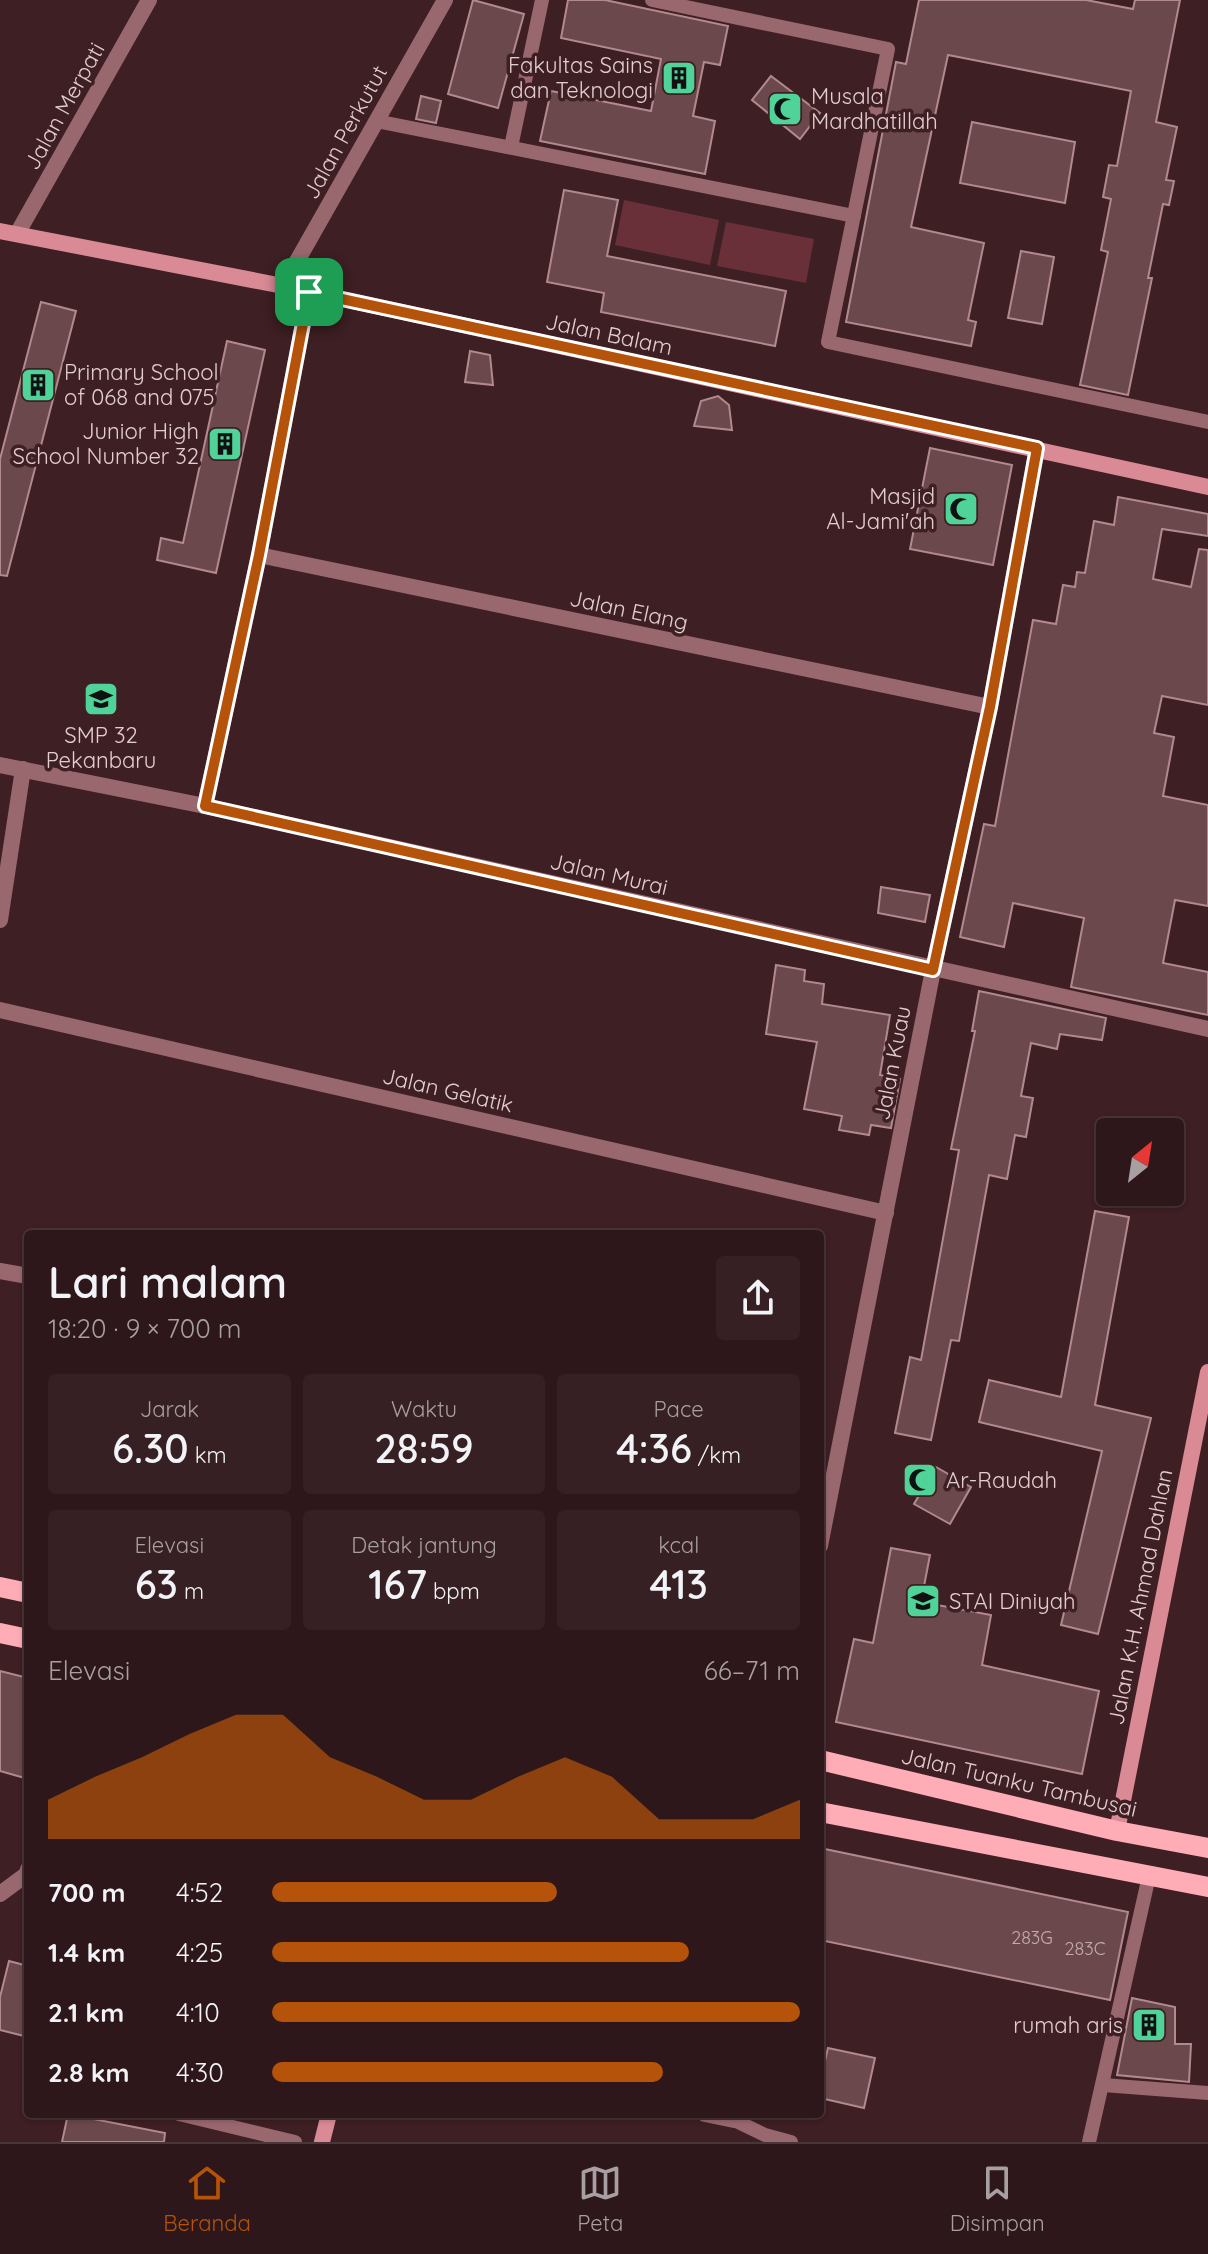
<!DOCTYPE html>
<html lang="id">
<head>
<meta charset="utf-8">
<style>
	body { margin:0; font-family:Quicksand,sans-serif; background:#362023; color:#f1f3f6; height:100vh; display:flex; flex-direction:column; font-size:30px; white-space:nowrap }
	* { box-sizing:border-box; margin:0 }
	p { font-size:26px; color:#a79fa2 }
	.icon { flex:none; width:44px; height:44px; fill:none; stroke:currentColor; stroke-width:2; stroke-linecap:round; stroke-linejoin:round }
	.map { position:relative; flex:1; overflow:hidden }
	.side { position:absolute; left:24px; top:1230px; width:800px; height:888px; display:flex; flex-direction:column; background:#2e171a; border-radius:8px; box-shadow:0 2px 6px #0004,0 0 0 2px #493639 }
	.side>* { flex:none }
	.needle { width:52px; rotate:30deg }
	.fabs { position:absolute; left:1096px; top:1118px; display:grid; gap:16px }
	.fabs a { display:grid; place-items:center; width:88px; height:88px; border-radius:8px; background:#2e171a; box-shadow:0 2px 6px #0004,0 0 0 2px #493639; font-size:40px }
	.pin { position:absolute; display:grid; place-items:center; width:68px; height:68px; color:#fff; margin:-34px; border-radius:16px; box-shadow:0 4px 12px #0006 }
	.round { display:grid; place-items:center; flex:none; width:84px; height:84px; border-radius:8px; background:#362023 }
	.summary { display:flex; align-items:center; justify-content:space-between; height:136px; padding:0 24px }
	h1 { font-size:44px; font-weight:600; line-height:60px }
	.figures { display:grid; grid-template-columns:repeat(3,1fr); gap:12px; height:136px; padding:8px 24px }
	.figures div { display:grid; align-content:center; border-radius:8px; background:#362023; text-align:center }
	.figures b { font-size:40px; font-weight:600 }
	.figures small { font-size:22px; font-weight:400 }
	.figures p { font-size:22px }
	.chart { height:224px; padding:16px 24px }
	.chart p { display:flex; justify-content:space-between }
	.chart svg { width:100%; height:144px; margin-top:8px; fill:#b45309; opacity:.7 }
	ul { padding:0 24px; list-style:none; font-size:26px }
	li { display:grid; grid-template-columns:128px 96px 1fr; align-items:center; height:60px }
	li i { height:20px; border-radius:10px; background:#b45309 }
	.tab-bar { display:flex; justify-content:space-around; align-items:center; height:112px; border-top:2px solid #493639; background:#2e171a; font-size:22px; color:#a79fa2 }
	.tab-bar a { display:grid; justify-items:center; gap:4px }
	.tab-bar .current { color:#b45309 }
	.map>svg:first-child { display:block }
</style>
</head>
<body>
<div class="map">
<svg width="1208" height="2142" viewBox="0 0 1208 2142">
	<rect width="100%" height="100%" fill="#3e1f23"/>
	<!-- green -->
	<g fill="#69303a">
		<polygon points="624,200 719,220 710,265 615,245"/>
		<polygon points="726,222 814,239 806,283 717,266"/>
	</g>
	<!-- building -->
	<g fill="#6b484c" stroke="#b1898e" stroke-width="2">
		<polygon points="473,0 524,14 498,108 448,94"/>
		<polygon points="568,0 605,0 728,26 720,65 704,62 693,116 715,121 705,174 540,141 551,91 651,111 661,59 561,38"/>
		<polygon points="919,0 1086,0 1133,9 1135,0 1180,0 1156,122 1177,127 1166,180 1174,181 1169,205 1163,204 1148,278 1152,278 1128,395 1080,385 1108,252 1101,250 1111,199 1103,197 1109,165 1117,166 1131,91 948,55 911,227 984,243 968,320 976,322 971,346 846,322 896,62 906,64"/>
		<polygon points="771,76 820,113 800,139 752,100"/>
		<polygon points="421,96 441,101 436,123 416,119"/>
		<polygon points="972,122 1075,142 1065,203 960,183"/>
		<polygon points="564,190 618,200 607,256 786,291 775,346 601,312 604,293 547,282"/>
		<polygon points="1021,251 1054,257 1042,324 1008,318"/>
		<polygon points="41,302 76,311 7,576 0,575 0,459"/>
		<polygon points="227,341 265,350 216,573 157,560 161,538 183,543"/>
		<polygon points="470,351 490,355 493,385 465,382"/>
		<polygon points="718,396 729,405 732,430 694,426 701,401"/>
		<polygon points="930,448 1012,465 993,565 910,549"/>
		<polygon points="1118,497 1208,514 1208,536 1162,529 1153,579 1191,587 1199,549 1208,550 1208,705 1162,696 1154,733 1174,737 1163,796 1208,805 1208,906 1175,900 1163,963 1208,972 1208,1015 1071,987 1084,918 1013,903 1004,947 960,937 984,824 995,826 1033,620 1056,624 1063,585 1075,587 1077,572 1085,573 1094,521 1114,525"/>
		<polygon points="881,887 930,895 925,922 878,913"/>
		<polygon points="776,965 805,970 804,981 824,984 822,1004 890,1015 880,1075 900,1079 891,1128 871,1125 869,1135 839,1130 842,1116 804,1109 817,1042 766,1034"/>
		<polygon points="979,991 1106,1018 1102,1040 1060,1034 1057,1049 1031,1043 1021,1096 1033,1098 1026,1137 1015,1135 1007,1179 989,1175 959,1341 951,1340 931,1440 895,1433 910,1357 921,1360 959,1150 951,1149 975,1031 972,1031"/>
		<polygon points="1095,1211 1129,1217 1095,1405 1151,1418 1098,1634 1061,1625 1102,1451 979,1422 989,1380 1061,1397"/>
		<polygon points="936,1467 971,1487 950,1524 914,1504"/>
		<polygon points="891,1548 930,1555 921,1602 991,1615 982,1665 1099,1691 1082,1774 836,1722 854,1639 873,1643"/>
		<polygon points="0,1671 28,1678 28,1779 0,1771"/>
		<polygon points="820,1848 1128,1912 1110,2000 820,1940"/>
		<polygon points="9,1961 28,1966 28,2037 0,2030 0,1997"/>
		<polygon points="1132,1998 1175,2007 1175,2044 1191,2044 1189,2082 1117,2075"/>
		<polygon points="828,2048 875,2058 864,2108 820,2098 820,2083"/>
		<polygon points="68,2114 165,2133 164,2142 62,2142"/>
	</g>
	<g fill="none" stroke-linecap="round" stroke-linejoin="round">
		<!-- lane -->
		<g stroke="#99686e" stroke-width="14">
			<polyline points="652,0 888,49 828,342 1208,422"/>
			<polyline points="376,121 854,216"/>
			<polyline points="511,147 542,0"/>
			<polyline points="1103,2085 1208,2093"/>
			<polyline points="179,2114 295,2142"/>
			<polyline points="734,2120 765,2135 791,2142"/>
			<polyline points="1089,2142 1149,1876"/>
		</g>
		<!-- street -->
		<g stroke="#99686e" stroke-width="16">
			<polyline points="17,234 149,0"/>
			<polyline points="283,286 445,0"/>
			<polyline points="259,555 990,707"/>
			<polyline points="0,765 205,806 1208,1029"/>
			<polyline points="205,806 259,555 309,292"/>
			<polyline points="0,920 23,769"/>
			<polyline points="0,1010 886,1213"/>
			<polyline points="0,1271 28,1276"/>
			<polyline points="820,1546 933,970 990,707 1037,448"/>
			<polyline points="0,1894 27,1874 28,1869"/>
			<polyline points="705,2114 734,2120"/>
		</g>
		<!-- secondary -->
		<g stroke="#d98a95" stroke-width="16">
			<polyline points="0,231 283,286 1208,487"/>
			<polyline points="1117,1831 1208,1372"/>
			<polyline points="322,2142 329,2114"/>
		</g>
		<!-- primary -->
		<g stroke="#feacb6" stroke-width="20">
			<polyline points="0,1587 28,1593"/>
			<polyline points="0,1633 28,1639"/>
			<polyline points="820,1760 1117,1831 1208,1848"/>
			<polyline points="820,1812 1208,1887"/>
		</g>
	</g>
	<g fill="none" stroke-linecap="round" stroke-linejoin="round">
		<!-- route casing -->
		<g stroke="#fff" stroke-width="16">
			<polygon id="route" points="309,292 1037,448 990,707 933,970 205,806 259,555"/>
		</g>
		<!-- route -->
		<use href="#route" stroke="#b45309" stroke-width="10"/>
	</g>
	<!-- icons -->
	<defs>
		<g id="building-square" transform="scale(1.8)"><rect x="-9" y="-9" width="18" height="18" rx="4" fill="#4fd399" stroke="#3e1f23"/><path d="M-4-6H4V6H1V3H-1V6H-4ZM-2.5-4.3h1.7v1.8h-1.7ZM.8-4.3h1.7v1.8H.8ZM-2.5-1h1.7V.8h-1.7ZM.8-1h1.7V.8H.8Z" fill="#111"/></g>
		<g id="mosque-square" transform="scale(1.8)"><rect x="-9" y="-9" width="18" height="18" rx="4" fill="#4fd399" stroke="#3e1f23"/><path d="M3.5-4.9A6 6 0 1 0 3.5 4.9A5 5 0 1 1 3.5-4.9Z" fill="#111"/></g>
		<g id="school-square" transform="scale(1.8)"><rect x="-9" y="-9" width="18" height="18" rx="4" fill="#4fd399" stroke="#3e1f23"/><path d="M0-5L7-2L0 1L-7-2ZM-4 1L0 2.5L4 1V4Q0 6-4 4Z" fill="#111"/></g>
		<g id="university-square" transform="scale(1.8)"><rect x="-9" y="-9" width="18" height="18" rx="4" fill="#4fd399" stroke="#3e1f23"/><path d="M0-5L7-2L0 1L-7-2ZM-4 1L0 2.5L4 1V4Q0 6-4 4Z" fill="#111"/></g>
	</defs>
	<g fill-rule="evenodd">
		<use href="#building-square" x="679" y="78"/>
		<use href="#mosque-square" x="785" y="109"/>
		<use href="#building-square" x="38" y="385"/>
		<use href="#building-square" x="225" y="444"/>
		<use href="#mosque-square" x="961" y="509"/>
		<use href="#school-square" x="101" y="699"/>
		<use href="#mosque-square" x="920" y="1480"/>
		<use href="#university-square" x="923" y="1601"/>
		<use href="#building-square" x="1149" y="2025"/>
	</g>
	<g text-anchor="middle" stroke-width="7" stroke-linejoin="round" paint-order="stroke">
		<!-- number labels -->
		<g font-size="18" fill="#c4acae">
			<text x="1032" y="1944">283G</text>
			<text x="1085" y="1955">283C</text>
		</g>
		<!-- poi labels -->
		<g font-size="22" fill="#e2cdcf" stroke="#3e1f23" text-anchor="end">
			<text x="653" y="73">Fakultas Sains<tspan x="653" dy="25">dan Teknologi</tspan></text>
			<text x="811" y="104" text-anchor="start">Musala<tspan x="811" dy="25">Mardhatillah</tspan></text>
			<text x="64" y="380" text-anchor="start">Primary School<tspan x="64" dy="25">of 068 and 075</tspan></text>
			<text x="199" y="439">Junior High<tspan x="199" dy="25">School Number 32</tspan></text>
			<text x="935" y="504">Masjid<tspan x="935" dy="25">Al-Jami'ah</tspan></text>
			<text x="101" y="743" text-anchor="middle">SMP 32<tspan x="101" dy="25">Pekanbaru</tspan></text>
			<text x="946" y="1488" text-anchor="start">Ar-Raudah</text>
			<text x="949" y="1609" text-anchor="start">STAI Diniyah</text>
			<text x="1123" y="2033">rumah aris</text>
		</g>
		<!-- street labels -->
		<g font-size="22" fill="#e2cdcf" stroke="#3e1f23">
			<text transform="translate(64 106) rotate(-61)" y="8">Jalan Merpati</text>
			<text transform="translate(345 132) rotate(-61)" y="8">Jalan Perkutut</text>
			<text transform="translate(609 334) rotate(12)" y="8">Jalan Balam</text>
			<text transform="translate(629 610) rotate(12)" y="8">Jalan Elang</text>
			<text transform="translate(609 874) rotate(13)" y="8">Jalan Murai</text>
			<text transform="translate(892 1063) rotate(-79)" y="8">Jalan Kuau</text>
			<text transform="translate(448 1090) rotate(13)" y="8">Jalan Gelatik</text>
			<text transform="translate(1140 1597) rotate(-79)" y="8">Jalan K.H. Ahmad Dahlan</text>
			<text transform="translate(1019 1782) rotate(13)" y="8">Jalan Tuanku Tambusai</text>
		</g>
	</g>
</svg>
<div class="fabs">
<a><svg class="needle" viewBox="-14 -14 28 28"><path d="M0-13l5 13h-10z" fill="#e53935"/><path d="M0 13l5-13h-10z" fill="#a79fa2"/></svg></a>
</div>
<div class="pin" style="left:309px;top:292px;background:#1e9e55"><svg class="icon" aria-label="arrive" viewBox="0 0 24 24"><path d="M6 21V4h12l-3 4 3 4H6"/></svg></div>
<section class="side">
<div class="summary"><div><h1>Lari malam</h1><p>18:20 · 9 × 700 m</p></div><a class="round"><svg class="icon" aria-label="share" viewBox="0 0 24 24"><path d="M12 15V3M7 8l5-5 5 5M5 13v7h14v-7"/></svg></a></div>
<div class="figures">
<div><p>Jarak</p><b>6.30<small> km</small></b></div>
<div><p>Waktu</p><b>28:59</b></div>
<div><p>Pace</p><b>4:36<small> /km</small></b></div>
</div>
<div class="figures">
<div><p>Elevasi</p><b>63<small> m</small></b></div>
<div><p>Detak jantung</p><b>167<small> bpm</small></b></div>
<div><p>kcal</p><b>413</b></div>
</div>
<div class="chart"><p><span>Elevasi</span>66–71 m</p>
<svg viewBox="0 0 160 44" preserveAspectRatio="none"><path d="M0 44V32L10 25L20 19L30 12L40 6L50 6L60 19L70 25L80 32L90 32L100 25L110 19L120 25L130 38L140 38L150 38L160 32V44z"/></svg>
</div>
<ul>
<li><b>700 m</b>4:52<i style="width:54%"></i></li>
<li><b>1.4 km</b>4:25<i style="width:79%"></i></li>
<li><b>2.1 km</b>4:10<i style="width:100%"></i></li>
<li><b>2.8 km</b>4:30<i style="width:74%"></i></li>
</ul>
</section>
</div>
<nav class="tab-bar">
<a class="current"><svg class="icon" aria-label="home" viewBox="0 0 24 24"><path d="M3 11l9-7 9 7M6 9v11h12V9"/></svg>Beranda</a>
<a><svg class="icon" aria-label="map" viewBox="0 0 24 24"><path d="M3 6l6-2 6 2 6-2v14l-6 2-6-2-6 2zM9 4v14M15 6v14"/></svg>Peta</a>
<a><svg class="icon" aria-label="saved" viewBox="0 0 24 24"><path d="M7 4h10v16l-5-4-5 4z"/></svg>Disimpan</a>
</nav>
</body>
</html>
